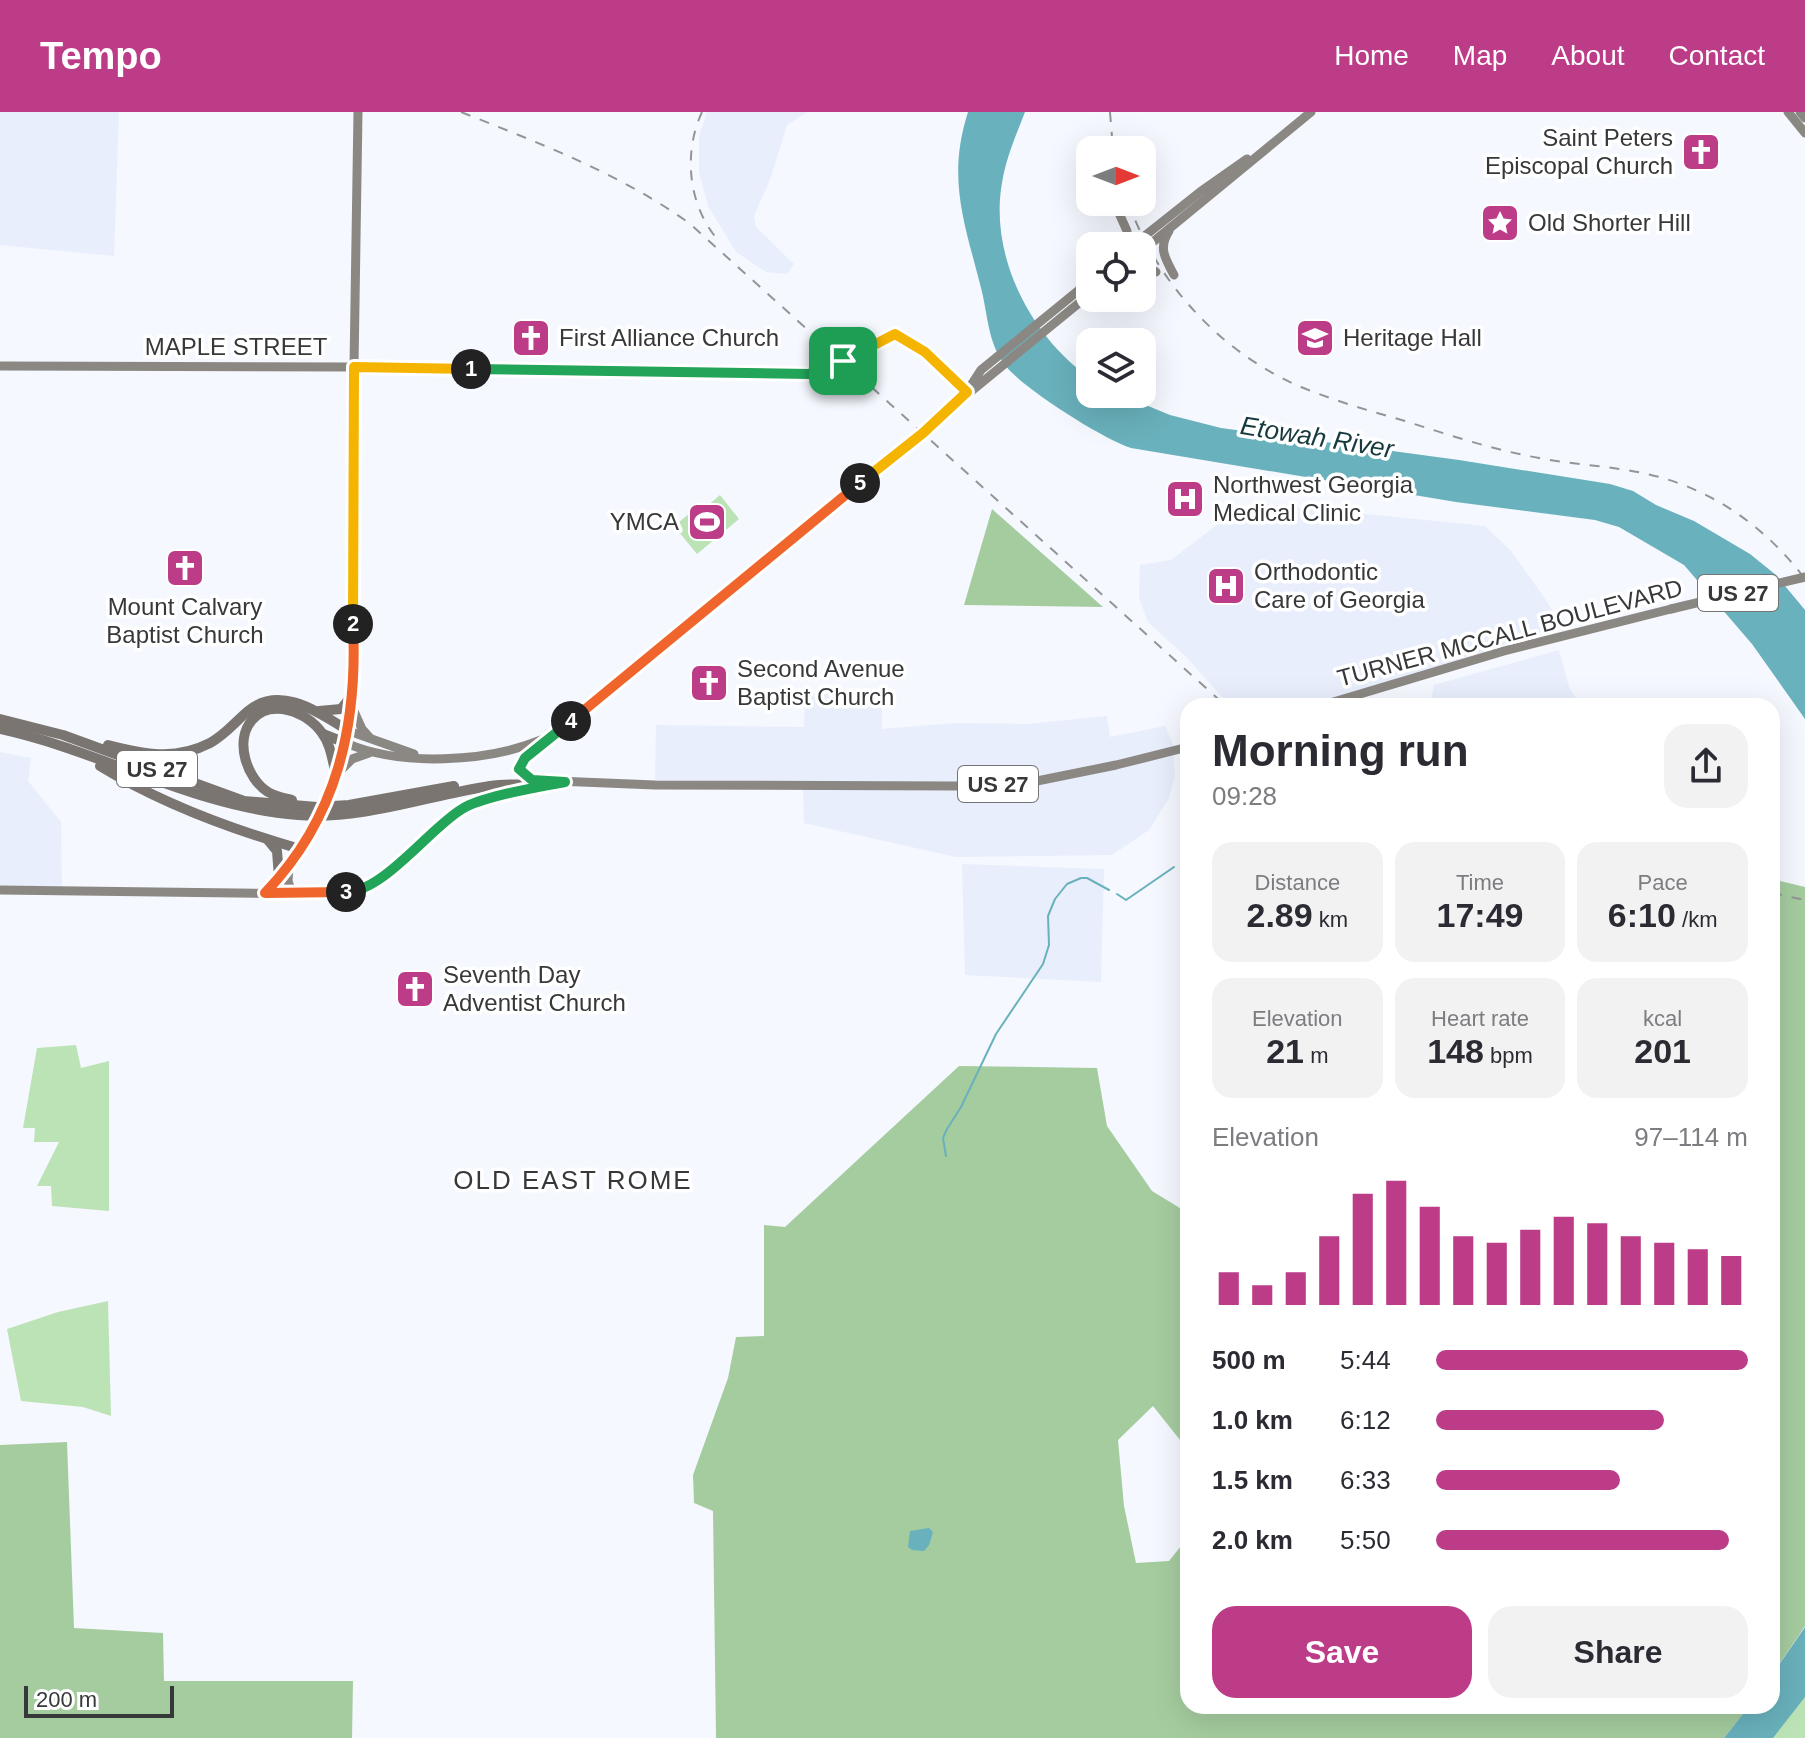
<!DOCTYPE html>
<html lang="en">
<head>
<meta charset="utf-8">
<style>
	body { margin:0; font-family:Helvetica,sans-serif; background:#f2f2f3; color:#2b2b33; height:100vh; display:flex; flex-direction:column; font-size:30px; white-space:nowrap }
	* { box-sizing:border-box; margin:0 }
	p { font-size:26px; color:#7c7c81 }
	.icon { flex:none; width:44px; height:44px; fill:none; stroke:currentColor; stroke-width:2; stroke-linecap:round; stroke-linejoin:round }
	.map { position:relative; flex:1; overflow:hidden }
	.sheet { position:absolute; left:1180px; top:586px; width:600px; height:1016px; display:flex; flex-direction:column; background:#fff; border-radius:24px; box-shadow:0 8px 32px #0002 }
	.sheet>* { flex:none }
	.needle { width:52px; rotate:90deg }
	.fabs { position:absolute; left:1076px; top:24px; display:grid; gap:16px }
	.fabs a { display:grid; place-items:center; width:80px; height:80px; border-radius:16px; background:#fff; box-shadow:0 8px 32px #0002; font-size:40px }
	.scale { position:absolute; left:24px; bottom:20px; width:150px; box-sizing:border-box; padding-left:8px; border:4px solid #37383a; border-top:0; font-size:22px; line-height:28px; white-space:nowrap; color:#37383a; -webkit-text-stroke:6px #fff; paint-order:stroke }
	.pin { position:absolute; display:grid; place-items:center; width:68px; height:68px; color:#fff; margin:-34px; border-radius:16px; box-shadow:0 4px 12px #0006 }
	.km { position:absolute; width:40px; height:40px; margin:-20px; border-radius:50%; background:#222; color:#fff; font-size:22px; line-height:40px; text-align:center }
	.round { display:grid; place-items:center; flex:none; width:84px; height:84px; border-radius:24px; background:#f2f2f3 }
	.overview { display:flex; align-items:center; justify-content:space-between; height:136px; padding:0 32px }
	h1 { font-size:44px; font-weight:800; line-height:60px }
	.figures { display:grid; grid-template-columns:repeat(3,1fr); gap:12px; height:136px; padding:8px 32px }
	.figures div { display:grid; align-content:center; border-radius:20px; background:#f2f2f3; text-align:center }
	.figures b { font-size:34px; font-weight:800 }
	.figures small { font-size:22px; font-weight:400 }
	.figures p { font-size:22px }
	.chart { height:224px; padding:16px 32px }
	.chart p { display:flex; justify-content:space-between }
	.chart svg { width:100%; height:144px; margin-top:8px; stroke:#bc3c88; stroke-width:6 }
	.button { display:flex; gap:16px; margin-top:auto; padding:16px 32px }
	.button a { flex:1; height:92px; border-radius:24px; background:#bc3c88; color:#fff; font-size:32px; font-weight:800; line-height:92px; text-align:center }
	.button a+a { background:#f2f2f3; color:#2b2b33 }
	ul { padding:0 32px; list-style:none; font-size:26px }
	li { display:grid; grid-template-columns:128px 96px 1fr; align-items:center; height:60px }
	li i { height:20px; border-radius:10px; background:#bc3c88 }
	header { display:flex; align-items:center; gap:48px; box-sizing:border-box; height:112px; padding:0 40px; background:#bc3c88; color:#fff }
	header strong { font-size:38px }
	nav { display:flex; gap:44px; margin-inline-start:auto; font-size:28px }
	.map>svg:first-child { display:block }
</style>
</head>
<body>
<header>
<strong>Tempo</strong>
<nav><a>Home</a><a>Map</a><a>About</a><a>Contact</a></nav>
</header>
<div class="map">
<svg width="1805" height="1626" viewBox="0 0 1805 1626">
	<rect width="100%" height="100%" fill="#f5f8fe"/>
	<!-- built -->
	<g fill="#e8eefb">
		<polygon points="0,0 119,0 114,144 0,133"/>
		<polygon points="707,0 807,0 787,13 771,65 754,104 756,115 794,152 787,162 766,160 736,140 708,94 699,60 699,24"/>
		<polygon points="1256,391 1485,414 1511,439 1548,491 1555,504 1557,515 1340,588 1282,594 1241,594 1221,584 1186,545 1148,510 1139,486 1140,453 1171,448 1230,403"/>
		<polygon points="1559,538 1569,575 1581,594 1430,594 1434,573"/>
		<polygon points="882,580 882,617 956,611 1027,612 1107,604 1110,625 1165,614 1173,632 1175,664 1169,686 1149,718 1112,743 956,745 804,711 803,673 655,673 656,613 804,615 805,582"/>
		<polygon points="0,640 31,646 28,669 61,710 62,779 0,778"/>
		<polygon points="962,752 1104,757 1101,870 965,863"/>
	</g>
	<!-- green -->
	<g fill="#bce3b6">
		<polygon points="720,383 739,407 697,442 674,414 689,402 693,406"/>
		<polygon points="76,933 81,956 109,949 109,1099 52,1094 51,1074 37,1074 59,1030 34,1030 35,1016 23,1016 37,936"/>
		<polygon points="108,1189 111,1304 83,1295 21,1289 7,1217 58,1200"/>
		<polygon points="1805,1569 1805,1626 1763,1626"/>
	</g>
	<!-- forest -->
	<g fill="#a5cc9f">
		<polygon points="992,397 1103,495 964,493"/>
		<polygon points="1772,767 1805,775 1805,1514 1772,1563"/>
		<polygon points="959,954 1097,956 1107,1014 1152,1079 1188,1101 1188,1338 1153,1294 1118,1328 1124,1394 1136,1451 1169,1449 1181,1434 1188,1433 1188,1594 1749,1594 1724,1626 716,1626 713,1399 694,1391 693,1363 728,1266 736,1225 764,1224 764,1113 785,1115"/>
		<polygon points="67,1330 74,1516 163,1521 164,1569 353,1569 352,1626 0,1626 0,1333"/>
	</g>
	<!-- water -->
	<g fill="#69b1bc">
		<path d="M 968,0 L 1025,0 C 1016,23 1006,46 1002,71 C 989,144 1031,225 1090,266 L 1090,282 L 1119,282 L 1170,303 L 1221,316 L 1459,348 L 1610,372 L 1633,379 L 1656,393 L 1694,409 L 1750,442 L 1776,463 L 1805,498 L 1805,607 L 1752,532 L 1684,453 L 1619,415 L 1595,408 L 1456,390 L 1131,336 C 1103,327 1022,276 1005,253 C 987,230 988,200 980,172 C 964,109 947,66 968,0 Z"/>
		<polygon points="929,1416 933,1420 929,1433 924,1439 912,1438 908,1435 910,1419"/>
		<polygon points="1805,1515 1805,1585 1773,1626 1724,1626 1749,1594 1772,1594 1772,1563"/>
	</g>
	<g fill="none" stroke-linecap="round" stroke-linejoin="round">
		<!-- stream -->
		<g stroke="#69b1bc" stroke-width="2">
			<polyline points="1181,748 1188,740"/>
			<polyline points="1117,782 1126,788 1174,755"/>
			<polyline points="946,1044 943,1026 947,1017 961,995 996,922 1043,852 1049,833 1048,804 1055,787 1067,772 1081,766 1087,766 1109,778"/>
		</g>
		<!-- major -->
		<g stroke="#8b8884" stroke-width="9">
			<polyline points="1788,0 1805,21"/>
			<polyline points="1800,0 1805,6"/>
			<polyline points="1114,90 1127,119 1126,134"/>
			<path d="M 1169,119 C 1158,136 1165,146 1174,163"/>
			<polyline points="1132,134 1200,80 1247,47"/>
			<polyline points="1142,139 1311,0"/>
			<polyline points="1142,152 1156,160"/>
			<polyline points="1090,182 551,623 525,646 519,657 532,668 655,673 956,674 1027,671 1116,653 1188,635"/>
			<polyline points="0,254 354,255 809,262 843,249 895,222 925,240 967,280"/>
			<polyline points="968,278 981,258 1090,169"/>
			<polyline points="1320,594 1504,539 1671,497"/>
			<polyline points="353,597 362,617 370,626"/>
			<polyline points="349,619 414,642"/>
			<path d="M 346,631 C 401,655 487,650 541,628"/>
			<polyline points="339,660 352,647 369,641"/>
			<polyline points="331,677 349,619 355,560 354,255 358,0"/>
			<polyline points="289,755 288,769 292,781 295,782"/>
			<polyline points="0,778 318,782 361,777 379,767 460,698 489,686 540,675"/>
			<polyline points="265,781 290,751 312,717"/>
		</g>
		<!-- highway -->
		<g stroke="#7a7571" stroke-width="10">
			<polyline points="319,599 341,597 353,582"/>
			<polyline points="0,607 63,623 244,689 317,695 349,693 454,674"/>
			<path d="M 0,617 C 102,639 193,695 298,703 C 364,708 426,684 490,674 C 510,671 531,673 551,673"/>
			<polyline points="323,622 346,631"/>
			<path d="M 108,633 C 144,642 175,649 210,631 C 225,623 235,610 248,599 C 281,572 319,601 349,619"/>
			<path d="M 100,654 C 162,692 230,717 300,737"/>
			<path d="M 292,688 C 284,686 275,684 268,680 C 247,667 234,629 252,608 C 271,586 308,600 322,621 C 331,633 332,648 336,662"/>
			<polyline points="268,728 277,739 279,765"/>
		</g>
		<!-- rail -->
		<g stroke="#939598" stroke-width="2" stroke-dasharray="10 10" stroke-linecap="butt">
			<path d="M 461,0 C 541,32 619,61 689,111 L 1226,594"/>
			<path d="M 702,0 C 683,41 688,93 718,128"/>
			<polyline points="1110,0 1113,38"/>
			<path d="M 1128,90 C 1157,171 1221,241 1301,275 C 1335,289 1370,299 1405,309 C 1449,323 1494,338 1539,346 C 1575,353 1612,354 1647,362 C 1711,376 1766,415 1805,467"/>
			<polyline points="1772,781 1805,788"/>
		</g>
		<!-- major-bridge -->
		<g stroke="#8b8884" stroke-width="9">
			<polyline points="1671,497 1805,465"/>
			<polyline points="312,717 331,677"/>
		</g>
	</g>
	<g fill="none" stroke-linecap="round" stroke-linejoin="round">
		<!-- split-1 casing -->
		<g stroke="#fff" stroke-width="16">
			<polyline id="split-1" points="471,257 809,262 843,249"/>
		</g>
		<!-- split-2 casing -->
		<g stroke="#fff" stroke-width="16">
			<polyline id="split-2" points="353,512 354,255 471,257"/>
		</g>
		<!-- split-3 casing -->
		<g stroke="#fff" stroke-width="16">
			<path id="split-3" d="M 346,780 L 265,781 C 337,706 358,614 353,512"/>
		</g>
		<!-- split-4 casing -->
		<g stroke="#fff" stroke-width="16">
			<path id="split-4" d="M 346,780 C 383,780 430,716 462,697 C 483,684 540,675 565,670 L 532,668 L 519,657 L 525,646 L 571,609"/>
		</g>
		<!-- split-5 casing -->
		<g stroke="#fff" stroke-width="16">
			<polyline id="split-5" points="571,609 860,371"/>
		</g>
		<!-- split-6 casing -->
		<g stroke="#fff" stroke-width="16">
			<polyline id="split-6" points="843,249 895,222 925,240 967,280 923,321 860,371"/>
		</g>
		<!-- split-1 -->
		<use href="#split-1" stroke="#22a559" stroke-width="10"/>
		<!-- split-2 -->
		<use href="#split-2" stroke="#f5b400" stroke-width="10"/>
		<!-- split-3 -->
		<use href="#split-3" stroke="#f0652b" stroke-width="10"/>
		<!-- split-4 -->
		<use href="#split-4" stroke="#22a559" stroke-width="10"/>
		<!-- split-5 -->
		<use href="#split-5" stroke="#f0652b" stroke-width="10"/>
		<!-- split-6 -->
		<use href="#split-6" stroke="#f5b400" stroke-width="10"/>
	</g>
	<!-- icons -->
	<defs>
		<g id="church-square" transform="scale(2)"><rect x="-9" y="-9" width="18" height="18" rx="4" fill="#bc3c88" stroke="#fff"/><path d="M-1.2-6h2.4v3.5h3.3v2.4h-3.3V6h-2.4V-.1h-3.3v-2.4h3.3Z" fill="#fff"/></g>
		<g id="sight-square" transform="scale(2)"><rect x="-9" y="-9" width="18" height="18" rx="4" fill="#bc3c88" stroke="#fff"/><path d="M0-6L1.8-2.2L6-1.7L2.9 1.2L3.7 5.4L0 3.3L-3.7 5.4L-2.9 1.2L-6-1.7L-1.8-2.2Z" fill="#fff"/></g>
		<g id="university-square" transform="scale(2)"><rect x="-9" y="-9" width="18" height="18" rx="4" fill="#bc3c88" stroke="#fff"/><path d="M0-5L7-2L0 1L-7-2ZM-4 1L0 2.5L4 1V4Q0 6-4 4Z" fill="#fff"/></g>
		<g id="hospital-square" transform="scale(2)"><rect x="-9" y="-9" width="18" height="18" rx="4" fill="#bc3c88" stroke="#fff"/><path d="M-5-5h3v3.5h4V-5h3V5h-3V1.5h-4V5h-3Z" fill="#fff"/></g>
		<g id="stadium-square" transform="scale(2)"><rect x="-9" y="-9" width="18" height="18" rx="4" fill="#bc3c88" stroke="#fff"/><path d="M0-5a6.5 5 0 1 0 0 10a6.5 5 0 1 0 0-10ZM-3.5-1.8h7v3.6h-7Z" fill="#fff"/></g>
	</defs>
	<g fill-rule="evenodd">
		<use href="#church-square" x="1701" y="40"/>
		<use href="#sight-square" x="1500" y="111"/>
		<use href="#church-square" x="531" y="226"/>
		<use href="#university-square" x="1315" y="226"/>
		<use href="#hospital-square" x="1185" y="387"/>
		<use href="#stadium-square" x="707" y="410"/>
		<use href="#church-square" x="185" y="456"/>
		<use href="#hospital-square" x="1226" y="474"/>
		<use href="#church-square" x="709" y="571"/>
		<use href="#church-square" x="415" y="877"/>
	</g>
	<g text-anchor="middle" stroke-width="7" stroke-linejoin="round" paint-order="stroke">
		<!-- shield labels -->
		<g fill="#fff" stroke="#737475" stroke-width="2">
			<rect x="1698" y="463" width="80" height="36" rx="6"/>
			<rect x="117" y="639" width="80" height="36" rx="6"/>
			<rect x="958" y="654" width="80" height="36" rx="6"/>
		</g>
		<g font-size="22" font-weight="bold" fill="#37383a">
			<text x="1738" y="489">US 27</text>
			<text x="157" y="665">US 27</text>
			<text x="998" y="680">US 27</text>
		</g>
		<!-- poi labels -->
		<g font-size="24" fill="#37383a" stroke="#fff" text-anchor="start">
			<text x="1673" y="34" text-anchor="end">Saint Peters<tspan x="1673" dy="28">Episcopal Church</tspan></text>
			<text x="1528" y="119">Old Shorter Hill</text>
			<text x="559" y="234">First Alliance Church</text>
			<text x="1343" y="234">Heritage Hall</text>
			<text x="1213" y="381">Northwest Georgia<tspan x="1213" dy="28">Medical Clinic</tspan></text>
			<text x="679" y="418" text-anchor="end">YMCA</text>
			<text x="1254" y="468">Orthodontic<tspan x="1254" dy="28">Care of Georgia</tspan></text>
			<text x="185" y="503" text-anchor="middle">Mount Calvary<tspan x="185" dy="28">Baptist Church</tspan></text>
			<text x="737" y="565">Second Avenue<tspan x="737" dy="28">Baptist Church</tspan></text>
			<text x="443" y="871">Seventh Day<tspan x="443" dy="28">Adventist Church</tspan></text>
		</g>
		<!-- street labels -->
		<g font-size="24" fill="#37383a" stroke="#fff">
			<text x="236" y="243">MAPLE STREET</text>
			<text transform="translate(1510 521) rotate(-15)" y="8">TURNER MCCALL BOULEVARD</text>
		</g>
		<!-- water labels -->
		<g font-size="26" font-style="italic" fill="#163a3f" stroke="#fff">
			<text transform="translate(1317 325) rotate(9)" y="9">Etowah River</text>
		</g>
		<!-- neighbourhood labels -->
		<g font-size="26" letter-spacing="2" fill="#37383a" stroke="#fff">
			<text x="573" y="1077">OLD EAST ROME</text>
		</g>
	</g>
</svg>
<div class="fabs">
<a><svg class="needle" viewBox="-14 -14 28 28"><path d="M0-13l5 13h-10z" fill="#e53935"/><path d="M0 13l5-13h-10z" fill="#7c7c81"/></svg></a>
<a><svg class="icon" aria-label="locate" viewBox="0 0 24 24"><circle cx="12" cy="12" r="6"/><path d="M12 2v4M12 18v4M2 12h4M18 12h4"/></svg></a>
<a><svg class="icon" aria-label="layers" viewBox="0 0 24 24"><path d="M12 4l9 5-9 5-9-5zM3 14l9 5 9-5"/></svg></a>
</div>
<div class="scale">200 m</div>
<div class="pin" style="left:843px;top:249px;background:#1e9e55"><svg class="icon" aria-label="arrive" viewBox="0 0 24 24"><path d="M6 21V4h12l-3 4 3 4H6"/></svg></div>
<b class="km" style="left:471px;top:257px">1</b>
<b class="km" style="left:353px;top:512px">2</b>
<b class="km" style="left:346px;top:780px">3</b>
<b class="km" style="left:571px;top:609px">4</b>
<b class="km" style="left:860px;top:371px">5</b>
<section class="sheet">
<div class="overview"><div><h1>Morning run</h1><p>09:28</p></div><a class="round"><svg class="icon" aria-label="share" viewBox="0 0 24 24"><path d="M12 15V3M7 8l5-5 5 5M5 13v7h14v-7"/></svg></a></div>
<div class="figures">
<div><p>Distance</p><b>2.89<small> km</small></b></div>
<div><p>Time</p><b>17:49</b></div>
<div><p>Pace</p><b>6:10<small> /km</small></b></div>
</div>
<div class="figures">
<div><p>Elevation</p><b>21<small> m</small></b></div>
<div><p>Heart rate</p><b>148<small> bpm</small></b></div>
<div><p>kcal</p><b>201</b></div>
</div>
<div class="chart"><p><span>Elevation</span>97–114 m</p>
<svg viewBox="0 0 160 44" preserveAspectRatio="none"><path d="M5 44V34M15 44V38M25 44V34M35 44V23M45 44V10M55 44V6M65 44V14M75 44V23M85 44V25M95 44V21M105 44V17M115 44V19M125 44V23M135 44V25M145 44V27M155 44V29"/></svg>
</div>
<ul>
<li><b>500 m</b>5:44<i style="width:100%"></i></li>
<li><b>1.0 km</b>6:12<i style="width:73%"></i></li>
<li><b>1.5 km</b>6:33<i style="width:59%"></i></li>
<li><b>2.0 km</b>5:50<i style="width:94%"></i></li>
</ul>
<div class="button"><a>Save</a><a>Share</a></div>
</section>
</div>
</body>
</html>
